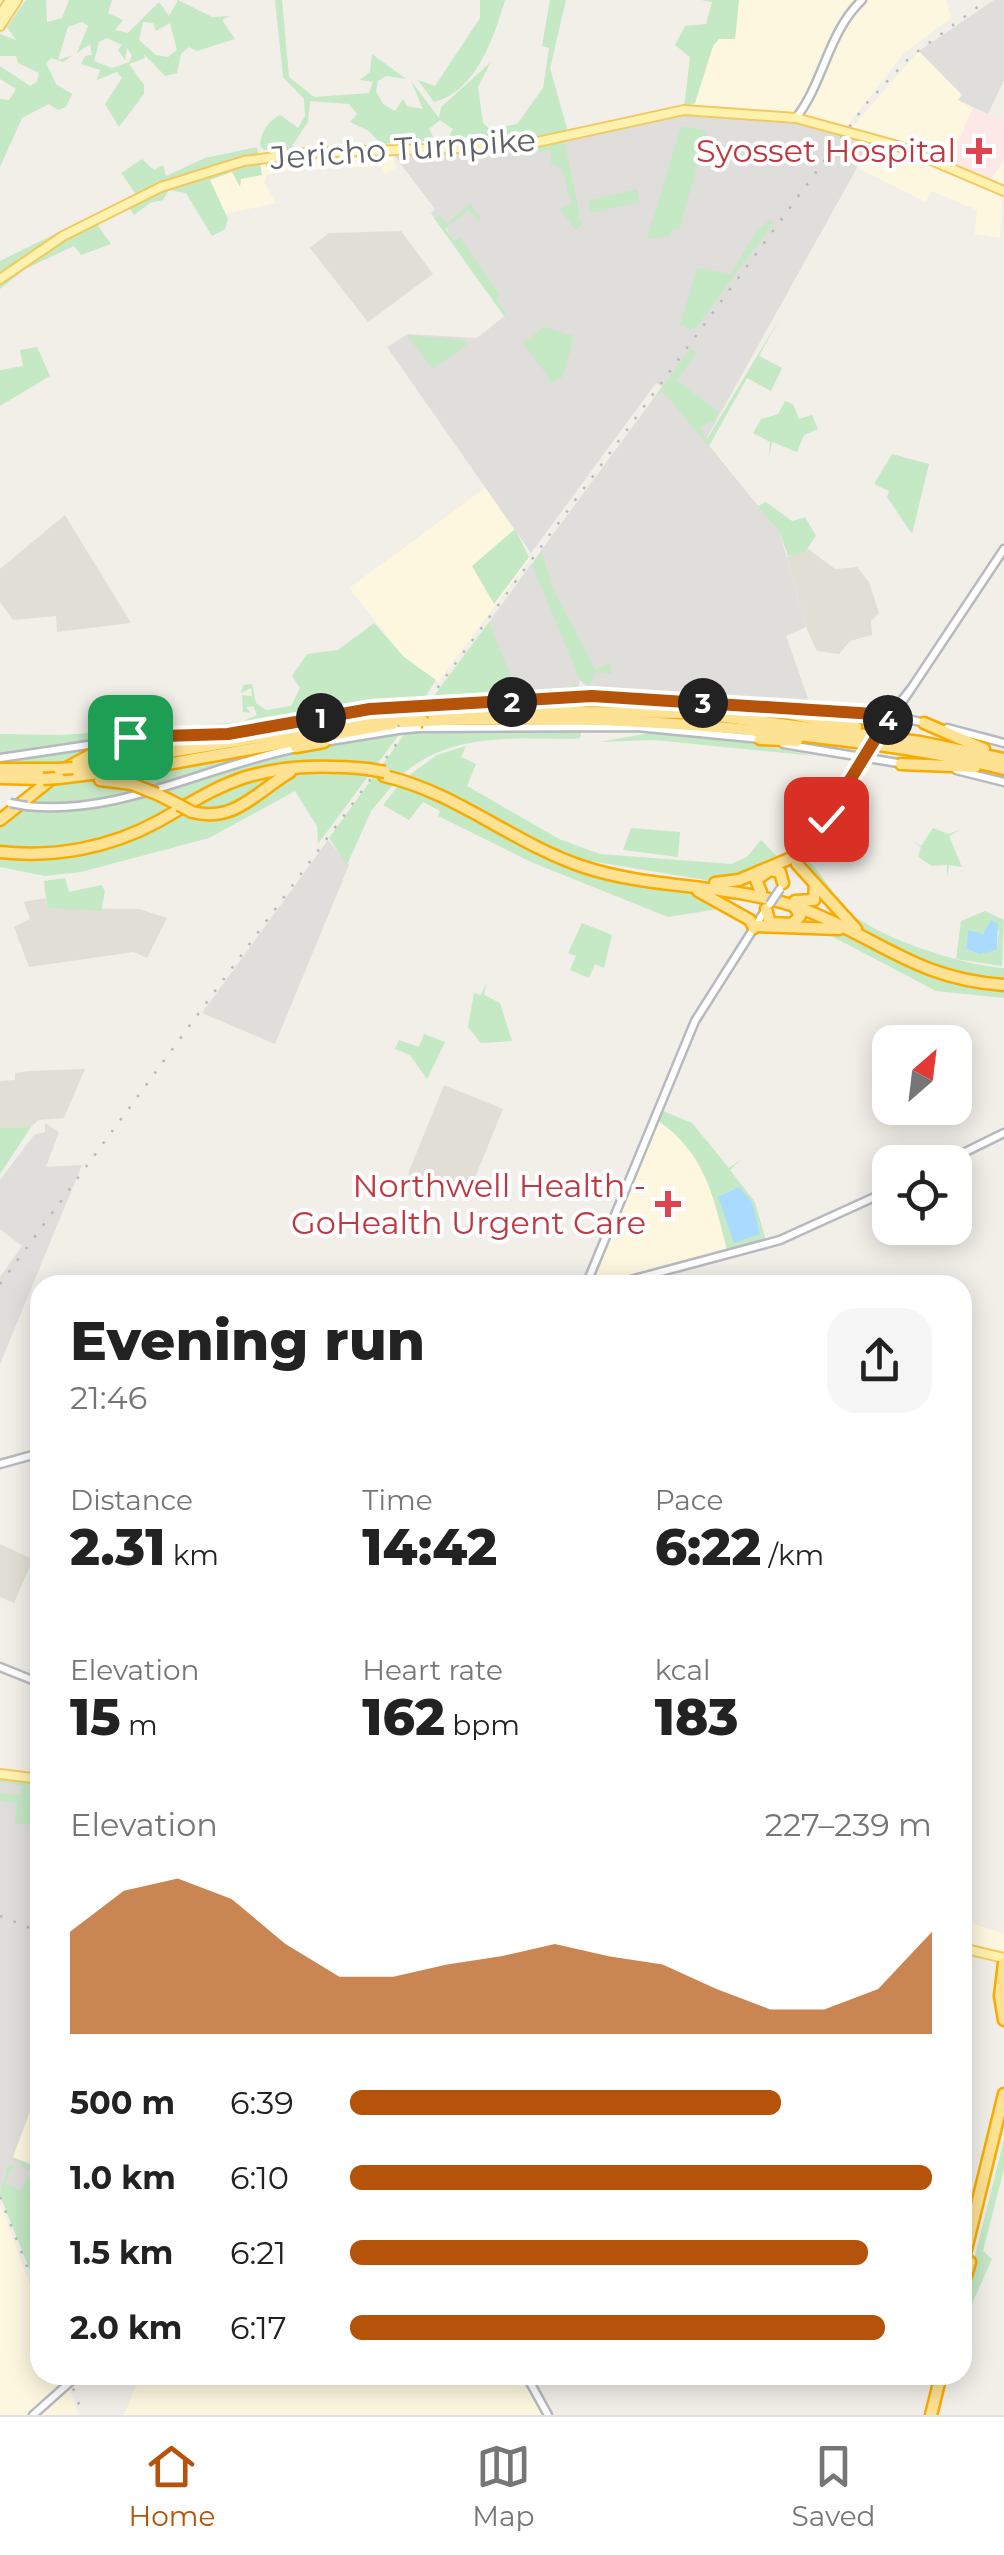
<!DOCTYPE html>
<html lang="en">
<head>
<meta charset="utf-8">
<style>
	body { margin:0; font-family:Montserrat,sans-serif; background:#f6f6f6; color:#222; height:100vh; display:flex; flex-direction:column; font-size:38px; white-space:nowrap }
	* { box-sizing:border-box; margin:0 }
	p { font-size:32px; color:#767676 }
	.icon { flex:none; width:55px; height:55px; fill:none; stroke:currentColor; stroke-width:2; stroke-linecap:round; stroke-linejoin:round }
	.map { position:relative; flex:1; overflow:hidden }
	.drawer { position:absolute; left:30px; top:1275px; width:942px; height:1110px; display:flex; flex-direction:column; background:#fff; border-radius:30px; box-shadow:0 5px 25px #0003 }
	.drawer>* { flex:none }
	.needle { width:65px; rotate:28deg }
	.buttons { position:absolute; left:872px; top:1025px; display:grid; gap:20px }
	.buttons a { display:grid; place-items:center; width:100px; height:100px; border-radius:20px; background:#fff; box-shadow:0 5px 25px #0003; font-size:50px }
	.pin { position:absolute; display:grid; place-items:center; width:85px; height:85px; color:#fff; margin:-42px; border-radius:20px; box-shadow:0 5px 15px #0006 }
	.km { position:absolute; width:50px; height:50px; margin:-25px; border-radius:50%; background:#222; color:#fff; font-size:28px; line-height:50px; text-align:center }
	.round { display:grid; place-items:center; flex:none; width:105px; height:105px; border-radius:30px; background:#f6f6f6 }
	.headline { display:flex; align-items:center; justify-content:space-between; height:170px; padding:0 40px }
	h1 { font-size:55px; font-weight:800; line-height:75px }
	.stats { display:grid; grid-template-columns:repeat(3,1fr); gap:15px; height:170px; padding:10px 40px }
	.stats div { display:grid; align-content:center }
	.stats b { font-size:50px; font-weight:800 }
	.stats small { font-size:28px; font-weight:400 }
	.stats p { font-size:28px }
	.chart { height:280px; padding:20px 40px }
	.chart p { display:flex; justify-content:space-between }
	.chart svg { width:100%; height:180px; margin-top:10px; fill:#b45309; opacity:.7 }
	ul { padding:0 40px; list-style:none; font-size:32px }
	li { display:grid; grid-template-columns:160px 120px 1fr; align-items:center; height:75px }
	li i { height:25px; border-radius:12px; background:#b45309 }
	.tab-bar { display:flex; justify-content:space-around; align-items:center; height:140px; border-top:2px solid #e0e0e0; background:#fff; font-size:28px; color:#767676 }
	.tab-bar a { display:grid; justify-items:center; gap:5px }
	.tab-bar .selected { color:#b45309 }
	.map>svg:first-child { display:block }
</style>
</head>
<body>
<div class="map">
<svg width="1004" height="2415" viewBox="0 0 1004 2415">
	<rect width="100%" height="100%" fill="#f1efe8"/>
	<!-- commercial -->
	<g fill="#fef7e0">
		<polygon points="739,0 946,0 951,18 903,54 843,131 684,109 695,103 713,46 719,39 735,39"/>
		<polygon points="919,51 963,95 958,100 973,108 948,168 1004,160 1000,238 975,234 977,210 931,191 926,202 858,168 872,139 848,132"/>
		<polygon points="390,150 396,167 385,175 382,166 293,170 267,175 264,182 276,203 225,214 203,172 248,160"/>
		<polygon points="488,486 530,558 438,682 404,657 349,588"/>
		<polygon points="657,1120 686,1140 712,1192 727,1250 598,1283 593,1275"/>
		<polygon points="963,1920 1004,1934 1004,1954 963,1947"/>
		<polygon points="40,2084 40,2168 13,2157"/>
		<polygon points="0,2204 40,2312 40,2375 64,2375 79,2415 0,2415"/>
		<polygon points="140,2375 520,2375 543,2415 124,2415"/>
	</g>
	<!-- industrial -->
	<g fill="#e0deda">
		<polygon points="994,0 1004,0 1004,80 988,114 958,100 962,95 919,51"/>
		<polygon points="762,112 873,139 705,441 780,533 806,627 786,636 812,710 594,695 580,680 576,695 518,698 489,622 532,563 555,616 534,560 662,387 656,383 531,553 387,347 408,334 477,338 507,314 496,299 500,295 460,239 454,242 438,214 434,218 431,213 435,209 390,150 521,149 681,116"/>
		<polygon points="328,840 349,865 275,1044 202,1013"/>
		<polygon points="45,1123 59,1132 46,1167 82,1165 0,1364 0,1277 22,1246 0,1229 0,1180 34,1135 45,1132"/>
		<polygon points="0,1775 40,1780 40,2084 13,2157 40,2168 40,2294 0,2195"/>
	</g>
	<!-- education -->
	<g fill="#e1ded6">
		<polygon points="401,231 433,274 368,322 310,248 329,233"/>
		<polygon points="65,515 131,623 57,632 56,616 13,620 0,602 0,569"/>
		<polygon points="807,548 835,569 857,567 869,582 879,613 871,621 872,635 850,641 839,654 817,651 806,627 787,557"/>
		<polygon points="45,898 47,908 139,909 167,918 147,958 134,952 29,967 14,927 30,919 24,902"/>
		<polygon points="85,1069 64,1118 38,1120 31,1127 0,1128 0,1081 15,1080 15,1073 28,1071"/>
		<polygon points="444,1085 503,1109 467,1197 408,1174"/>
		<polygon points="0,1544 33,1559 14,1603 0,1597"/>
	</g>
	<!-- medical -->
	<polygon fill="#fce8e6" points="973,108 1004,121 1004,160 988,184 947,168"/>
	<!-- green -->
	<g fill="#c5e8c5" fill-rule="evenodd">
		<path d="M 26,0 L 46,0 L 47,22 L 62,18 L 69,0 L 112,0 L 108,13 L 123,20 L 115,30 L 128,33 L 159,2 L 169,16 L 178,0 L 212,17 L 230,16 L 222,20 L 235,39 L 197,51 L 189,47 L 181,54 L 177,73 L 165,76 L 144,54 L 145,58 L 129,64 L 144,85 L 144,94 L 119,127 L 105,104 L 122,78 L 117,72 L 97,80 L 100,70 L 81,64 L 85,56 L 92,55 L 90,44 L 77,53 L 88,26 L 82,22 L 68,27 L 58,60 L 73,55 L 63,62 L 51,58 L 46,63 L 56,84 L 72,94 L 66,107 L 58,110 L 49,104 L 22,118 L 0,167 L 0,99 L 9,100 L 16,89 L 0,79 L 0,66 L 30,86 L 37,82 L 39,73 L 18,63 L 16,56 L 0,56 L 0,34 L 16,40 L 7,27 ZM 143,22 L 153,23 L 156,31 L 170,23 L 177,50 L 168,57 L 156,55 L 139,40 ZM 107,38 L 122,45 L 118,50 L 125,60 L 127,48 L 132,56 L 129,62 L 112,68 L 94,61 L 99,42 Z"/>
		<path d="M 275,0 L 282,0 L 289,77 L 314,97 L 369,93 L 373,82 L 360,80 L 370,72 L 372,54 L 406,79 L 386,76 L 378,81 L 376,91 L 383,104 L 395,111 L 403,99 L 407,106 L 423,109 L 411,81 L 439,118 L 441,107 L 491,62 L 478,87 L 483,123 L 490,129 L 517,124 L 543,88 L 549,48 L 542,46 L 550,0 L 566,0 L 550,68 L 568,132 L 563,136 L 580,215 L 577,216 L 582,225 L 575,230 L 560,209 L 571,204 L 562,169 L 551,164 L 551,149 L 538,153 L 536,142 C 517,142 463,141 449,136 L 453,129 L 440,120 L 429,129 L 435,140 L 381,144 L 369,131 L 350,122 L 357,114 L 349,104 L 310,101 L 308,122 L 292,146 L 313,153 L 313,164 L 266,167 L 265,157 L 284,155 L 287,149 L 264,150 L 260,146 C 261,132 267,122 280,115 L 298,128 L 305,116 L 304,99 L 283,77 Z"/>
		<path d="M 480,0 L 505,0 C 494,37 476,92 434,102 L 418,80 L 435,86 L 480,18 Z"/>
		<polygon points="701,0 739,0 735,39 719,39 713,46 695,103 684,109 690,57 675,45 685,26 706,24 712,2"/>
		<polygon points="681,126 707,131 679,230 673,228 669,236 647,239"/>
		<polygon points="257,147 262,175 241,179 240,187 232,172 210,180 228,219 225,229 212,236 186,193 169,190 163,200 150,203 134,215 130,208 97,224 111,244 81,255 74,246 25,269 0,289 0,261 136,194 121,173 142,159 154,170 163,165 166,176 205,158"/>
		<polygon points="637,189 640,202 590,213 588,201"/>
		<polygon points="470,203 481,219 478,221 469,210 445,228 454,241 460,238 500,295 496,299 507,314 504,316 434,218 439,214 447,224"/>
		<polygon points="769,220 774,222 694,330 680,325 697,268 731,274 755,233"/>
		<polygon points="780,318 759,356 782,368 771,391 747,378 709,446 758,506 766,502 792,521 805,517 816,536 805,552 788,556 780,533 667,396 660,392 651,402 690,349 696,352 677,381 719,412 714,421 700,427 707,439"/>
		<polygon points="545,327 574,336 563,376 553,383 523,343"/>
		<polygon points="407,335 465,340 466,345 433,369"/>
		<polygon points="37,347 50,376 0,406 0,370 23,366 20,350"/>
		<polygon points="785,401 793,404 799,419 812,415 818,429 804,435 797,452 772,442 769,458 770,442 753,433 761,419 778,414"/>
		<polygon points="892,454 929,464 912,534 887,497 889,491 874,484"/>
		<polygon points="515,529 529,557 494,604 472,566"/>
		<polygon points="542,552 551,585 595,670 610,663 612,674 595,672 590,685 580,680 532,564"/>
		<polygon points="489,622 519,697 548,695 575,684 579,694 430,701"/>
		<polygon points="374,623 404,657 436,680 422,702 243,730 245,720 257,715 253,706 246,707 251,713 243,712 242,695 252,696 251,688 241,693 243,685 252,684 256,703 266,710 291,706 300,688 292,676 307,654 338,650"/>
		<polygon points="240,722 239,730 121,735 0,755 0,734 61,735"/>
		<path d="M 582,729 L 580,738 L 574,739 C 514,739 452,732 403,774 L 380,768 L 406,732 Z"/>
		<polygon points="401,732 375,767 282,766 184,804 153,791 212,770"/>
		<polygon points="656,732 707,735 815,756 654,740 599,742"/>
		<polygon points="110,740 68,765 0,765 0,760 43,756"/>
		<polygon points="466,746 461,757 476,764 467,786 559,839 600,854 731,864 747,857 761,840 781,860 740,878 712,881 584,860 539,844 447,792 408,776 437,755"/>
		<polygon points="239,758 148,788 105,777"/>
		<path d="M 332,771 L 369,775 L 318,844 L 317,826 L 295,791 L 209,838 L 81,872 L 45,876 L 0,867 L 0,857 C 67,866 130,845 186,811 L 208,817 L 293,774 Z"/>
		<polygon points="282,775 228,811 191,808 228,789"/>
		<polygon points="374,776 396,781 371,811 347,865 329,838"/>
		<polygon points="96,781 143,790 82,805 23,803 49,783"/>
		<polygon points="401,782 549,856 694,890 725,908 668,917 531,862 438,816 440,811 423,802 409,820 383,805"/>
		<path d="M 149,792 L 180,807 C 113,839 75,852 0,849 L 0,821 L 19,806 L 92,808 Z"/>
		<polygon points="631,828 680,832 678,857 623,850"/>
		<polygon points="933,828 948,834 960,830 949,836 962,867 949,865 947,878 947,865 932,866 918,857 921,847 910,840 921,846"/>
		<path d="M 806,858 C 822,873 831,892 845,907 C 871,937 965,966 1004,968 L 1004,980 L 948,970 L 884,943 L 855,926 L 802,863 Z"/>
		<polygon points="65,878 69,892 101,885 105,891 101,911 47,908 44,881"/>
		<path d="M 985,911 L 1004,920 L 1002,966 L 956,959 L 961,921 ZM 968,930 L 980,934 L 999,930 L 997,950 L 975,953 L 966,949 Z"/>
		<polygon points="582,923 612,935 604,968 595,964 589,978 570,970 576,956 568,953"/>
		<polygon points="818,929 842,931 926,973 1004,987 1004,998 936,991"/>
		<polygon points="487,982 484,995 500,1003 512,1041 481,1043 468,1027 474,993 481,995"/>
		<polygon points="424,1034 445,1042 427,1079 410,1055 395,1049 399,1040 419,1047"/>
		<path d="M 661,1110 L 692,1123 L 729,1168 L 742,1159 L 730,1170 L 755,1202 L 766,1241 L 727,1250 C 713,1195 706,1154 657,1120 Z"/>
		<polygon points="31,1127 0,1174 0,1128"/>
		<polygon points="0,1778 40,1783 40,1826 15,1823 17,1803 0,1801 0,1793 20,1795 22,1786 0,1782"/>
		<polygon points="1004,2139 1004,2169 983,2251 992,2259 963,2324 963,2305"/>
		<polygon points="12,2158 40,2169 40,2296 0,2195 8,2166 14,2165 5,2183 20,2191 31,2172"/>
	</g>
	<!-- water -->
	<g fill="#aadaff">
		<polygon points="991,920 998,924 997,950 979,954 966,949 968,930 983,934"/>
		<polygon points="739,1187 752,1202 760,1234 734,1243 718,1197"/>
	</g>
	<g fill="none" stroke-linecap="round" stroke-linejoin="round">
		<!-- secondary casing -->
		<g stroke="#b6babf" stroke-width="11">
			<g id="secondary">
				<path d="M 796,118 C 824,82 828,32 862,0"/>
				<polyline points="433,704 586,696 687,701"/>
				<polyline points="714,704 761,708"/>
				<polyline points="804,712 890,715 925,723"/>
				<polyline points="890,715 910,690"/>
				<polyline points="418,728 637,727 761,739"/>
				<polyline points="885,728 1004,549"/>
				<polyline points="947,728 1004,743"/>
				<polyline points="165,737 243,732 416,705"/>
				<polyline points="324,742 398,730"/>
				<polyline points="783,744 904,764"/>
				<polyline points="0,758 142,737"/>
				<polyline points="956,770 1004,782"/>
				<path d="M 27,806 C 118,816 207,766 297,748"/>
				<polyline points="803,854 864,759"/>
				<polyline points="945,1162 1004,1133"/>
				<polyline points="586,1285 695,1021 766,909"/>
				<polyline points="612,1285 780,1240 890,1190"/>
				<polyline points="0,1464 40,1453"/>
				<polyline points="0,1667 40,1683"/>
				<polyline points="526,2375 548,2415"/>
				<polyline points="33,2415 78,2375"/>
			</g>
		</g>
		<!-- primary casing -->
		<g stroke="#f2c960" stroke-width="12">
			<g id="primary">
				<polyline points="0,15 10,0"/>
				<polyline points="0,26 17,0"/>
				<polyline points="0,279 63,236 161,187 244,161 306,153 519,146 684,110 796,118 898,146 1004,191"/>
				<polyline points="0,1774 40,1779"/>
				<polyline points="962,1948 1004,1958"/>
			</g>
		</g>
		<!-- highway casing -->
		<g stroke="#f9ab00" stroke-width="15">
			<g id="highway">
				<polyline points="679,706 713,704"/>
				<polyline points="761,708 856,727"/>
				<polyline points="428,711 694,713 920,742 1004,759"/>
				<path d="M 423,721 C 552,715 678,721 807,736 C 873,744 939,752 1004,769"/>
				<polyline points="924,723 984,749"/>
				<polyline points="760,739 797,741"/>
				<polyline points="153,743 191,745"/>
				<polyline points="296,747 324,742"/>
				<polyline points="901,764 975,767"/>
				<polyline points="68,767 105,747 164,737"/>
				<polyline points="73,768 409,713"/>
				<polyline points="0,769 59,769"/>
				<path d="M 384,776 C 456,792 514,844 584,867 C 654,890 730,883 800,908 C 877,936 914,979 1004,985"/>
				<polyline points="0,778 43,779"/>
				<polyline points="59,778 156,766 403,722"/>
				<polyline points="100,780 132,784"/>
				<polyline points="157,794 179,805"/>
				<path d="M 192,812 C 235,823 256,792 290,772"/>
				<polyline points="0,820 54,777"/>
				<path d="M 0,852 C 54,858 109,848 157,822 C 186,806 214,787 246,777 C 287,765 326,765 368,769"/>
				<polyline points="797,864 856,929"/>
				<polyline points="715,883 739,880 803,853"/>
				<polyline points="698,891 750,920 754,928"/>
				<polyline points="761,892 756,880 770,870 780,872 783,883"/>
				<polyline points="795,901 814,900 815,884"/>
				<polyline points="766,909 770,923 792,924 800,916 795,907"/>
				<polyline points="755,926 839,929"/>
				<polyline points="1004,1963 1000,1996 1004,2020"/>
				<polyline points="962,2266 1004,2094"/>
				<polyline points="962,2290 970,2262"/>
				<polyline points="931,2415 941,2375"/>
			</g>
		</g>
		<!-- secondary -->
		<use href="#secondary" stroke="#fff" stroke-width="6"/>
		<!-- primary -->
		<use href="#primary" stroke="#fff2af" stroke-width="8"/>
		<!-- highway -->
		<use href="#highway" stroke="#fde293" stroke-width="10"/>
		<!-- rail -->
		<g stroke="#b6b7b8" stroke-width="2.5" stroke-dasharray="2.5 12" stroke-linecap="butt">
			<polyline points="0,1284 866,104 910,57 987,0"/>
			<polyline points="0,1916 40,1932"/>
			<polyline points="0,2197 40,2300"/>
			<polyline points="68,2375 83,2415"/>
		</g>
		<!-- secondary-bridge casing -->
		<g stroke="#b6babf" stroke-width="11" stroke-linecap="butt">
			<g id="secondary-bridge">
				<polyline points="416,705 433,704"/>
				<polyline points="398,730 418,728"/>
				<polyline points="871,749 885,728"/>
				<polyline points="10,803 27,806"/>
				<polyline points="770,904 780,889"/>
			</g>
		</g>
		<!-- highway-bridge casing -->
		<g stroke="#f9ab00" stroke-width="15" stroke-linecap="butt">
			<g id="highway-bridge">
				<polyline points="409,713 428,711"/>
				<polyline points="403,722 423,721"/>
				<polyline points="59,769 73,768"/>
				<polyline points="368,769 385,772"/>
				<polyline points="43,779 59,778"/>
				<polyline points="132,784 157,794"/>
				<polyline points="179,805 192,812"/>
			</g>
		</g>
		<!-- secondary-bridge -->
		<use href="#secondary-bridge" stroke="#fff" stroke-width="6"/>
		<!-- highway-bridge -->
		<use href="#highway-bridge" stroke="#fde293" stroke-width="10"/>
	</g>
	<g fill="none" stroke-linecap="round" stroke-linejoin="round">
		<!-- route casing -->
		<g stroke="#fff" stroke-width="20">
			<polyline id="route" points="130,737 228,734 370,709 592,696 890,715 826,819"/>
		</g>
		<!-- route -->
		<use href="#route" stroke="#b45309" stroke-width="12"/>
	</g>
	<!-- markers -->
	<g fill="#e0444e" stroke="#fff" stroke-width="4">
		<path d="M974 136h10v10h10v10h-10v10h-10v-10h-10v-10h10z"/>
		<path d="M663 1189h10v10h10v10h-10v10h-10v-10h-10v-10h10z"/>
	</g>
	<g text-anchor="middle" stroke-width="8" stroke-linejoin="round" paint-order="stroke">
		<!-- street labels -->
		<g font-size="32" fill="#5f6368" stroke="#fff">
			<text transform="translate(403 149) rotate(-4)" y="11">Jericho Turnpike</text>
		</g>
		<!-- health labels -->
		<g font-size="32" fill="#be3a42" stroke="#fff" text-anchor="end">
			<text x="956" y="162">Syosset Hospital</text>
			<text x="646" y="1197">Northwell Health -<tspan x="646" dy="37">GoHealth Urgent Care</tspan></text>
		</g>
	</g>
</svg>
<div class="buttons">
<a><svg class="needle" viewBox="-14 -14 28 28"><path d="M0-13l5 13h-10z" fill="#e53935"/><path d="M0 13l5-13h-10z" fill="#767676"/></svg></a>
<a><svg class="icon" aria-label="locate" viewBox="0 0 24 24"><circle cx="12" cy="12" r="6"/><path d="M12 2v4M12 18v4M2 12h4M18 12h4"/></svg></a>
</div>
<div class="pin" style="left:130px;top:737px;background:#1e9e55"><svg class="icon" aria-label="arrive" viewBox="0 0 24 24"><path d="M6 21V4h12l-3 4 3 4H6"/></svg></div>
<div class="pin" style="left:826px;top:819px;background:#d93025"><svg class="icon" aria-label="check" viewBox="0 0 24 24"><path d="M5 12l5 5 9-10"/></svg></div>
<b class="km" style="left:321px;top:718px">1</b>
<b class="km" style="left:512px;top:702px">2</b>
<b class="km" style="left:703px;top:703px">3</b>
<b class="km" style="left:888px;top:720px">4</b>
<section class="drawer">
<div class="headline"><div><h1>Evening run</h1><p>21:46</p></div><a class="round"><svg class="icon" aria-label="share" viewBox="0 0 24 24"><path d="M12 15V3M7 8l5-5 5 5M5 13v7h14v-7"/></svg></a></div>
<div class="stats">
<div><p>Distance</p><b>2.31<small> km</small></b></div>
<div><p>Time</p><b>14:42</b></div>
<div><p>Pace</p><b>6:22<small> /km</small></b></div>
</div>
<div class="stats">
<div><p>Elevation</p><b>15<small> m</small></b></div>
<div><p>Heart rate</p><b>162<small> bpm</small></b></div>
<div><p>kcal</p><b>183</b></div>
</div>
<div class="chart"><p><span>Elevation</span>227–239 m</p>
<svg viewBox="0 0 160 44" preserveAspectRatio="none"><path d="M0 44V19L10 9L20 6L30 11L40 22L50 30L60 30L70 27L80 25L90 22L100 25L110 27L120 33L130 38L140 38L150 33L160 19V44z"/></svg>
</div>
<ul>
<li><b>500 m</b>6:39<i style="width:74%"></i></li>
<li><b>1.0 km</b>6:10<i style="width:100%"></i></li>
<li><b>1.5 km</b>6:21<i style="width:89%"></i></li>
<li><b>2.0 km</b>6:17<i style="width:92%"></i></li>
</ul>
</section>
</div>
<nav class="tab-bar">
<a class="selected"><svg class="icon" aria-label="home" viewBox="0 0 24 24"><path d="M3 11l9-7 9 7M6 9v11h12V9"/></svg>Home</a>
<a><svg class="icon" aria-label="map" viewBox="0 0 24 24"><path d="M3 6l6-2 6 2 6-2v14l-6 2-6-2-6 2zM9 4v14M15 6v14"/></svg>Map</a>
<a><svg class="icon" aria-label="saved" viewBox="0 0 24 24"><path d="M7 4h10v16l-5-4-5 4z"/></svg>Saved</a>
</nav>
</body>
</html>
